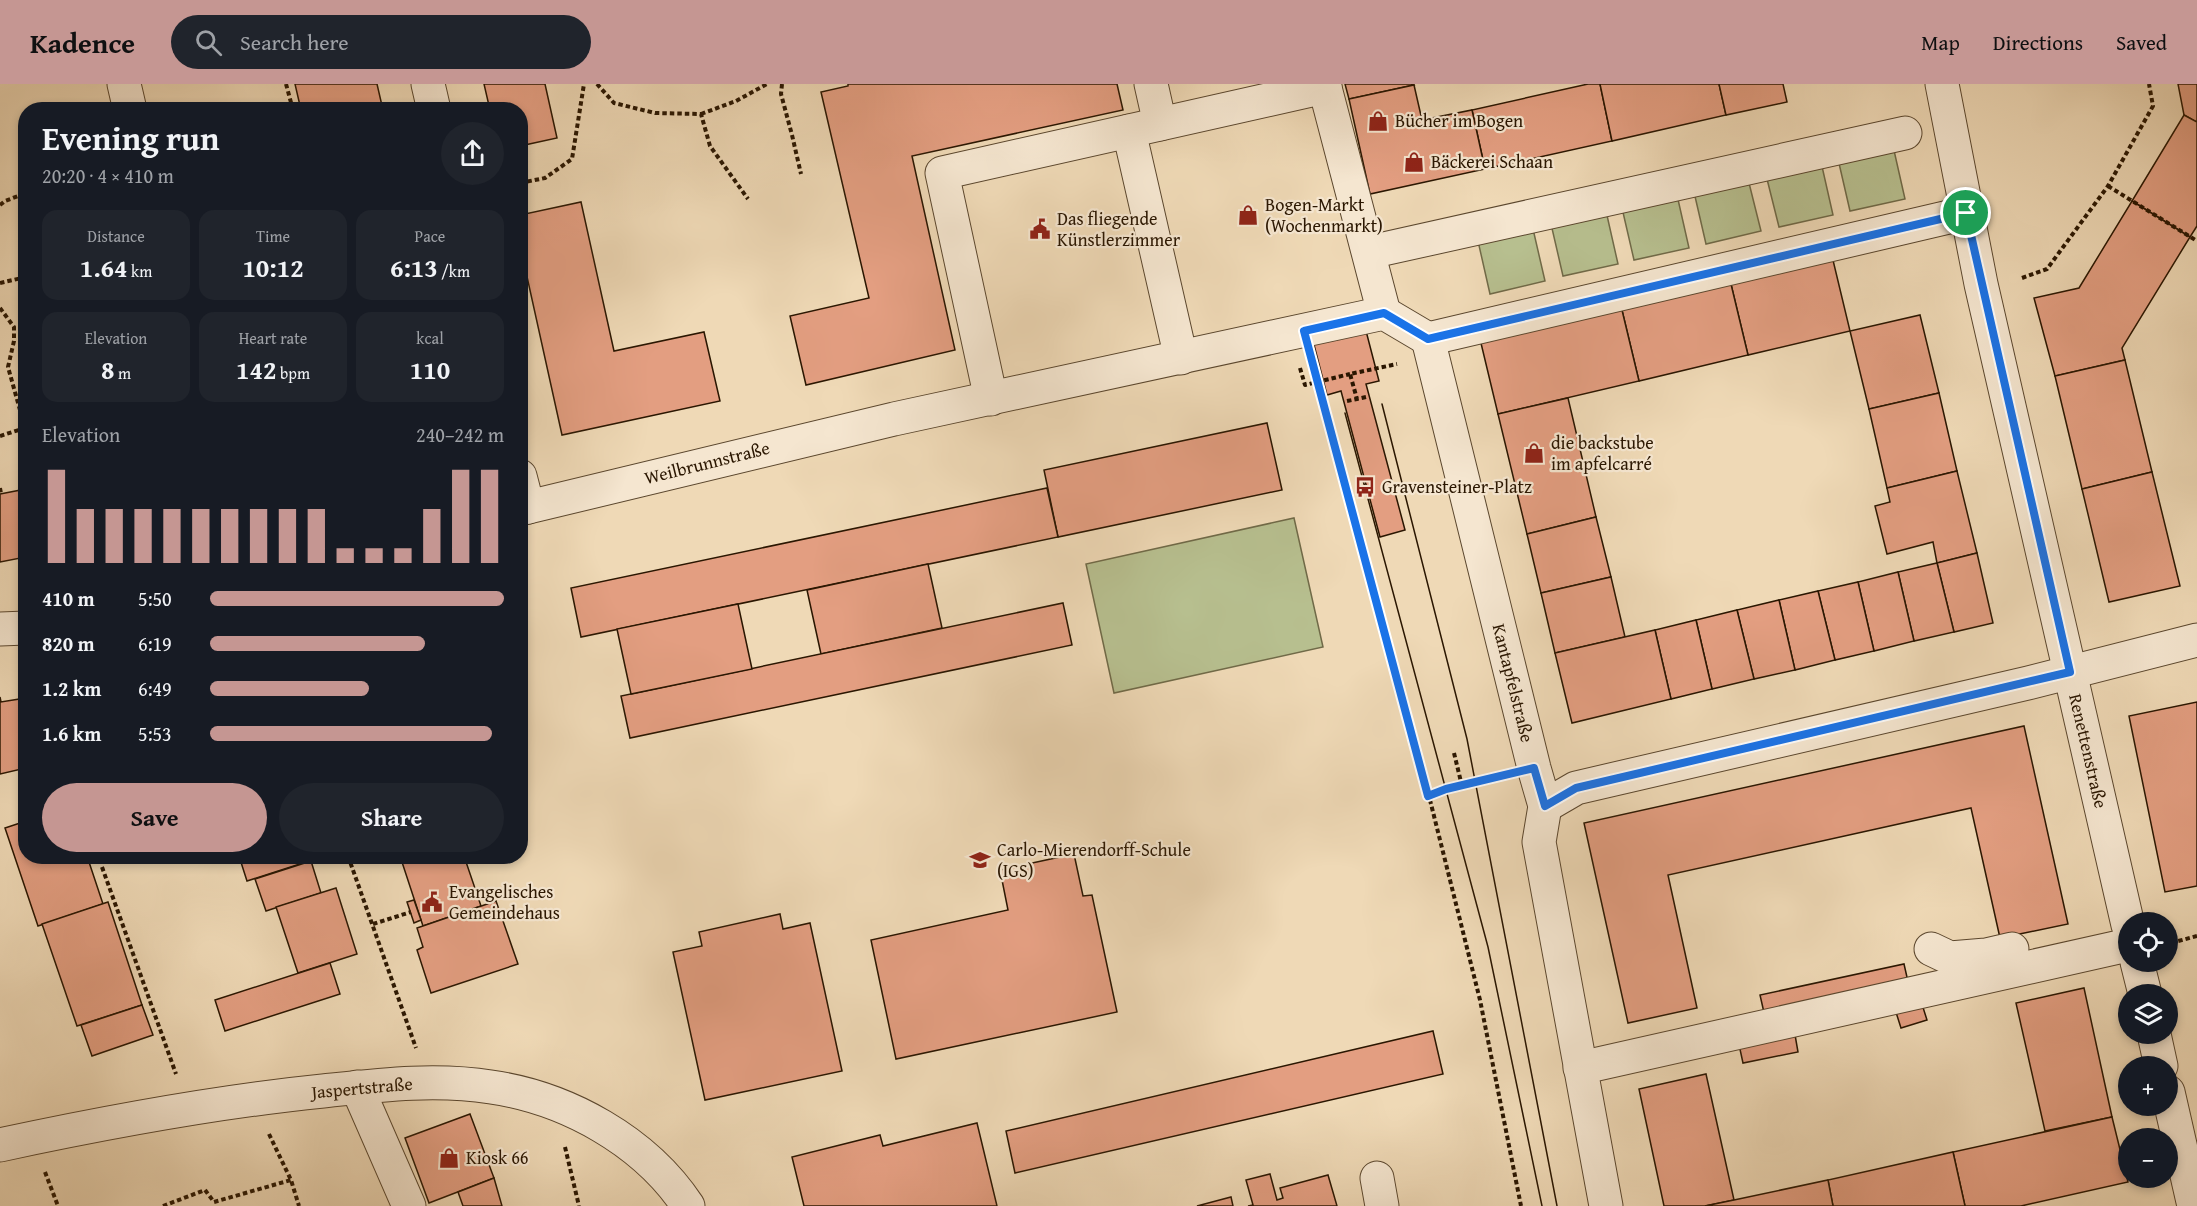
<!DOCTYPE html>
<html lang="en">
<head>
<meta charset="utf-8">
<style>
	body { margin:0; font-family:"Gentium Book Plus",serif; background:#20242c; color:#f1f3f6; height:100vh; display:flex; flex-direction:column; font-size:22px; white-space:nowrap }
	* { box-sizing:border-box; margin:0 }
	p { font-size:20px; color:#9ea1a6 }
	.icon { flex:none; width:33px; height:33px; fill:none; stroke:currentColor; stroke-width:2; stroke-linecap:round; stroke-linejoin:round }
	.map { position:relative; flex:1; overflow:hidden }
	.panel { position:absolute; left:18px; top:18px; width:510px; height:762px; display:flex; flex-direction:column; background:#171b24; border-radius:24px; box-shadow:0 3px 9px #0003 }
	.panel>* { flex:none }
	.buttons { position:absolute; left:2118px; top:828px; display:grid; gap:12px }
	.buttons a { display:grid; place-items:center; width:60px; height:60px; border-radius:50%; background:#171b24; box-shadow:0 3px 9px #0003; font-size:30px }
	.pin { position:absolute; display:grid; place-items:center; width:51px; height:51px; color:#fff; margin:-26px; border:3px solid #fff; border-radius:50%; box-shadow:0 2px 6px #0007 }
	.round { display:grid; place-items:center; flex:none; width:63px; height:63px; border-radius:32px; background:#20242c }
	.summary { display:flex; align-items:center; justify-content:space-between; height:102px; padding:0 24px }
	h1 { font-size:33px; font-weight:600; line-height:45px }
	.metrics { display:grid; grid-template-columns:repeat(3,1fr); gap:9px; height:102px; padding:6px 24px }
	.metrics div { display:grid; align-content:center; border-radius:15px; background:#20242c; text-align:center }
	.metrics b { font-size:26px; font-weight:600 }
	.metrics small { font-size:16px; font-weight:400 }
	.metrics p { font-size:16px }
	.chart { height:168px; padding:12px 24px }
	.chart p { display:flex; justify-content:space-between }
	.chart svg { width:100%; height:108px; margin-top:6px; stroke:#c59692; stroke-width:6 }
	.button { display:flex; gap:12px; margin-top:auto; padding:12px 24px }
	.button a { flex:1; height:69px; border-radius:36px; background:#c59692; color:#111; font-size:24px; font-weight:600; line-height:69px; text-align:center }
	.button a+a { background:#20242c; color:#f1f3f6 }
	ul { padding:0 24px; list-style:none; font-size:20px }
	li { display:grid; grid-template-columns:96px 72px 1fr; align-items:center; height:45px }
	li i { height:15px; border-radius:8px; background:#c59692 }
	header { display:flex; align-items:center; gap:36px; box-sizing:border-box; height:84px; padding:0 30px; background:#c59692; color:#111 }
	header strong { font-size:28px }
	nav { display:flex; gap:33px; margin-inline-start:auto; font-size:21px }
	.search { width:420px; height:54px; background:#20242c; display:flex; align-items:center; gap:15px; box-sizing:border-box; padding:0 21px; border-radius:33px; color:#9ea1a6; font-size:22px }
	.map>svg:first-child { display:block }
</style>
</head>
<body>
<header>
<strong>Kadence</strong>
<div class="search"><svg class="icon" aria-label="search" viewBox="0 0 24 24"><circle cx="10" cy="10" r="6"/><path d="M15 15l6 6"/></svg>Search here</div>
<nav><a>Map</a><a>Directions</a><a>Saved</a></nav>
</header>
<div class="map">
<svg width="2197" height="1122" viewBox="0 0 2197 1122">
	<rect width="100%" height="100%" fill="#efd9b6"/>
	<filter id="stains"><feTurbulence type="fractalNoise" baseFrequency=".00333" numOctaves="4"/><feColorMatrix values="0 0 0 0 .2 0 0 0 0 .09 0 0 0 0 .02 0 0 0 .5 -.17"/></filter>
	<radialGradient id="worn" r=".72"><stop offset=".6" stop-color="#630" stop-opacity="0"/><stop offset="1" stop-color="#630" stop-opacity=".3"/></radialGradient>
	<!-- green -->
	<g fill="#b7bf8f" stroke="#706a48" stroke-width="1.5">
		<polygon points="1893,62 1905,115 1850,127 1838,75"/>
		<polygon points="1821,78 1833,131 1779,143 1766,91"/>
		<polygon points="1748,95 1761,147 1706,160 1694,108"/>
		<polygon points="1677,111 1689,164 1634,176 1622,124"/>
		<polygon points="1606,127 1618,180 1563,192 1551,140"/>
		<polygon points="1533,145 1545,197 1490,210 1478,157"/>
		<polygon points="1294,434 1323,563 1114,609 1086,480"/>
	</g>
	<!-- building -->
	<g fill="#e39e81" stroke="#2a1601" stroke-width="1.5">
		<polygon points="295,0 377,0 383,26 301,26"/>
		<polygon points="484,0 545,0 557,54 520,62 520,26 490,26"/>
		<polygon points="848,0 1117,0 1123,26 912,72 955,266 806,301 790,232 869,214 821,8 848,2"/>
		<polygon points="1345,0 1413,0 1414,1 1349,15"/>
		<polygon points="1588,0 1600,0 1612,57 1485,85 1472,26"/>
		<polygon points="1600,0 1719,0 1726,31 1612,57"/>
		<polygon points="1719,0 1783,0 1787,18 1726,31"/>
		<polygon points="2178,0 2197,0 2197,38 2184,31"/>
		<polygon points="1414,1 1422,36 1472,26 1485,85 1370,110 1349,15"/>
		<polygon points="2184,31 2197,38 2197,142 2190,153 2132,117"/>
		<polygon points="2132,117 2190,153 2122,264 2125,276 2055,292 2034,214 2079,204"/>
		<polygon points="581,118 614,267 704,248 720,317 562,351 520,161 520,131"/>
		<polygon points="1832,172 1850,247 1748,271 1730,196"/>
		<polygon points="1730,196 1748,271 1639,297 1621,222"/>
		<polygon points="1621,222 1639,297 1498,330 1480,255"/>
		<polygon points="1920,231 1939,309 1869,325 1850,247"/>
		<polygon points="1365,243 1379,297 1366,300 1405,446 1380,453 1341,307 1327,311 1313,257"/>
		<polygon points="2125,276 2152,388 2082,405 2055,292"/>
		<polygon points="1939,309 1957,387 1887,404 1869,325"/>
		<polygon points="1568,314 1596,433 1527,450 1498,330"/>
		<polygon points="1267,339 1282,406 1058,453 1044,386"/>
		<polygon points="1957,387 1977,469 1937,479 1933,458 1887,470 1875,422 1890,418 1887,404"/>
		<polygon points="2152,388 2180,502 2109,518 2082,405"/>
		<polygon points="1047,404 1058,453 581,553 571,504"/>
		<polygon points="26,405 26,473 0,478 0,410"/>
		<polygon points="1596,433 1611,493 1541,509 1527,450"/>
		<polygon points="1977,469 1993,539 1954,548 1937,479"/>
		<polygon points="1937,479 1954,548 1914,557 1898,488"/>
		<polygon points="928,480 942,544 821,570 807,506"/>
		<polygon points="1898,488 1914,557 1874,567 1858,498"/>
		<polygon points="1611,493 1625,553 1555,569 1541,509"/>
		<polygon points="1858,498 1874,567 1835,576 1818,507"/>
		<polygon points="1818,507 1835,576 1795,586 1779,516"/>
		<polygon points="1779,516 1795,586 1754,595 1737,526"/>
		<polygon points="1063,519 1072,561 630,654 621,612"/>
		<polygon points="738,520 752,585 631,610 617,545"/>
		<polygon points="1737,526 1754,595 1712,605 1696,536"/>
		<polygon points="1696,536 1712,605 1671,615 1655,546"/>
		<polygon points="1655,546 1671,615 1572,639 1555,569"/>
		<polygon points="0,613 1,618 26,614 26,684 0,690"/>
		<polygon points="2197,618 2197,802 2165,808 2129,632"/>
		<polygon points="2024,642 2068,840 2000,854 1971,724 1668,791 1697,924 1628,939 1584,739"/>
		<polygon points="26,737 26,772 87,772 103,820 38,842 5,744"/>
		<polygon points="1074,770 1083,812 1092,811 1117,928 896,975 871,856 1008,826 1000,786"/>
		<polygon points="239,772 301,772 303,779 247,797"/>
		<polygon points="400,772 464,772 481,822 423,842"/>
		<polygon points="311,777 321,809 266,827 255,795"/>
		<polygon points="336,804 357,870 298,889 276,823"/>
		<polygon points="414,816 421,836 414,839 407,818"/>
		<polygon points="496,817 518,880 431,909 417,866 423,863 417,844"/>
		<polygon points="108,818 142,921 77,942 42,840"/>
		<polygon points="780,830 783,845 810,839 842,987 705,1016 673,868 702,862 699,848"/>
		<polygon points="330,879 340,910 225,947 215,916"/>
		<polygon points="1904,880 1909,902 1765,933 1760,911"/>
		<polygon points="2084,904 2112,1033 2045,1047 2016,919"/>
		<polygon points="1920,914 1927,936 1901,944 1894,922"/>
		<polygon points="142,921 153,951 92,972 81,941"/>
		<polygon points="1794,945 1798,968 1743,979 1738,956"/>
		<polygon points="1433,947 1443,990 1015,1089 1006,1047"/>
		<polygon points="1706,990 1734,1116 1705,1122 1664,1122 1639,1005"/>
		<polygon points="470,1030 494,1094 429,1119 405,1054"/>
		<polygon points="2112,1033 2128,1098 2021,1122 1965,1122 1953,1068"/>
		<polygon points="977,1039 997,1122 804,1122 792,1073 880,1051 883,1062"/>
		<polygon points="1953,1068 1965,1122 1833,1122 1828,1096"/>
		<polygon points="1270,1090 1277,1116 1283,1114 1280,1104 1328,1091 1337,1122 1248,1122 1253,1121 1246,1096"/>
		<polygon points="494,1094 502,1122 463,1122 458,1108"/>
		<polygon points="1828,1096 1833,1122 1705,1122 1734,1116"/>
		<polygon points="1231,1113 1233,1122 1197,1122"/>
	</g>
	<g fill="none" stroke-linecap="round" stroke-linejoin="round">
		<!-- minor casing -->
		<g stroke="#5b472e" stroke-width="35">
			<g id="minor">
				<polyline points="124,0 130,26"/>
				<polyline points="428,0 434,26"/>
				<polyline points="1151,0 1160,40"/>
				<polyline points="1324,0 1384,229"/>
				<polyline points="1942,0 1981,200 2128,841"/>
				<polyline points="1129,47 1181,274"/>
				<polyline points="1370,168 1905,49"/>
				<polyline points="1428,255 1534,684 1545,722 1539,758 1606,1122"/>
				<polyline points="1428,255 1966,129"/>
				<polyline points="991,315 942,89 1325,3"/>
				<polyline points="520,392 528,423"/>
				<polyline points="520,425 894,335 1384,229 1428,255"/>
				<polyline points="0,545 26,544"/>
				<polyline points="1545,722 1576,704 2028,599 2197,556"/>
				<polyline points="1931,865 1950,874 1986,871 2012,865"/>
				<polyline points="2137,878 2145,910"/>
				<polyline points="2154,950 2161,982"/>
				<polyline points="1580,984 2128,861"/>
				<polyline points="357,1003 409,1122"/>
				<polyline points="2168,1008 2194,1122"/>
				<path d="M 0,1061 C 107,1038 214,1018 323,1007 C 379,1001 435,994 491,1003 C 567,1014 645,1057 688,1122"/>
				<polyline points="1377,1094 1382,1122"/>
			</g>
		</g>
		<!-- path -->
		<g stroke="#2a1601" stroke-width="4" stroke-dasharray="4.5 3" stroke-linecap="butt">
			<polyline points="286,0 293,26"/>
			<polyline points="597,0 614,19 655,29 701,30 710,62 748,115"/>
			<polyline points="782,0 781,10 792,51 801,90"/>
			<polyline points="701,30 736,17 767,0"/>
			<polyline points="520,99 545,94 572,75 584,0"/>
			<polyline points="2108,102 2197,157"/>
			<polyline points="0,121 5,117 26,109"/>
			<polyline points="2022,194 2047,185 2108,102 2153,22 2149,0"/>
			<polyline points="0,199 26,193"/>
			<polyline points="0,224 14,243 14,257 8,283 25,344"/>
			<polyline points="1313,281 1429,712 1480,916 1521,1122"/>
			<polyline points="1300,284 1305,301 1350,290"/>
			<polyline points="1366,313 1357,315 1350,290 1397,280"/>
			<polyline points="1347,317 1357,315"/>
			<polyline points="0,352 25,344"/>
			<polyline points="0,404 1,410"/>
			<polyline points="1454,669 1462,702"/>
			<polyline points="1429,712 1446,705 1500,692"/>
			<polyline points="348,772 416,964"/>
			<polyline points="102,783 176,990"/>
			<polyline points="373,840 411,828"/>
			<polyline points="2171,859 2197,852"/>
			<polyline points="269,1050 291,1096 299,1122"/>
			<polyline points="565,1063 579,1122"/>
			<polyline points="45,1088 58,1122"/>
			<polyline points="163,1122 205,1106 214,1118 291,1096"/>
		</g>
		<!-- minor -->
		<use href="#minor" stroke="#f5e6d0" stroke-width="33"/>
		<!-- tram -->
		<g stroke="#2a1601" stroke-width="1.5">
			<polyline points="1382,320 1467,655 1557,1122"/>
			<polyline points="1345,329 1488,863 1542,1122"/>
		</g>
	</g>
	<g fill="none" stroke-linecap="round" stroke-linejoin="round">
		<!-- route casing -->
		<g stroke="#fff" stroke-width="12">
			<polygon id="route" points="1966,129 2070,588 1576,704 1545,722 1534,684 1446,705 1428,712 1304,247 1384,229 1428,255"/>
		</g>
		<!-- route -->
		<use href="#route" stroke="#1a73e8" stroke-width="8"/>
	</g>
	<!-- icons -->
	<defs>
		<g id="shop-bare" transform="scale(1.62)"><path d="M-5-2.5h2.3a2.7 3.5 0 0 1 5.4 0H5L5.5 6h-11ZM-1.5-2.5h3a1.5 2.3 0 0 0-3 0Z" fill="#8f2418" stroke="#f5e6d0" stroke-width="2.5" paint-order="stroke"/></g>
		<g id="civic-bare" transform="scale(1.62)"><path d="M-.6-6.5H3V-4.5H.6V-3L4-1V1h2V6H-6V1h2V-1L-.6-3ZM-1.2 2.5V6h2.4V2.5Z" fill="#8f2418" stroke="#f5e6d0" stroke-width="2.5" paint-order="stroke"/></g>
		<g id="bus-bare" transform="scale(1.62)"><path d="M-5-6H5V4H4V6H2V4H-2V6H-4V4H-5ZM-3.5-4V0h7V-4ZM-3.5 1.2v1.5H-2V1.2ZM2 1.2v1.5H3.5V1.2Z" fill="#8f2418" stroke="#f5e6d0" stroke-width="2.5" paint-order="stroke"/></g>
		<g id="school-bare" transform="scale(1.62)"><path d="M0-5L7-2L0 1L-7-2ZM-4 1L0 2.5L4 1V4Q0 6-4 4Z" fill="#8f2418" stroke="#f5e6d0" stroke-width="2.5" paint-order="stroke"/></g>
	</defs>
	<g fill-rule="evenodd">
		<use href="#shop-bare" x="1378" y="37"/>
		<use href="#shop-bare" x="1414" y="78"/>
		<use href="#shop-bare" x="1248" y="131"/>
		<use href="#civic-bare" x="1040" y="145"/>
		<use href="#shop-bare" x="1534" y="369"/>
		<use href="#bus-bare" x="1365" y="403"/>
		<use href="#school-bare" x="980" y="776"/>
		<use href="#civic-bare" x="432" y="818"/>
		<use href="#shop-bare" x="449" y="1074"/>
	</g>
	<g text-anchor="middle" stroke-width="4.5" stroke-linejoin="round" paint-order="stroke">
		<!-- poi labels -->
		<g font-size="18" fill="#2a1601" stroke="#f5e6d0" text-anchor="start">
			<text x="1395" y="43">Bücher im Bogen</text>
			<text x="1431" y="84">Bäckerei Schaan</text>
			<text x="1265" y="127">Bogen-Markt<tspan x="1265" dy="21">(Wochenmarkt)</tspan></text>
			<text x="1057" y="141">Das fliegende<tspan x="1057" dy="21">Künstlerzimmer</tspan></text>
			<text x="1551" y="365">die backstube<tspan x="1551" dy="21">im apfelcarré</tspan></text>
			<text x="1382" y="409">Gravensteiner-Platz</text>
			<text x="997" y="772">Carlo-Mierendorff-Schule<tspan x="997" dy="21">(IGS)</tspan></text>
			<text x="449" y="814">Evangelisches<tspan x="449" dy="21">Gemeindehaus</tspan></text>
			<text x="466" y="1080">Kiosk 66</text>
		</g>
		<!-- street labels -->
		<g font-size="18" fill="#2a1601" stroke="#f5e6d0">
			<text transform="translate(707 379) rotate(-14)" y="6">Weilbrunnstraße</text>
			<text transform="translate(1513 599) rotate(76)" y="6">Kantapfelstraße</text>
			<text transform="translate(2088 667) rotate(77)" y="6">Renettenstraße</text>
			<text transform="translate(362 1004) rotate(-5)" y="6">Jaspertstraße</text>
		</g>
	</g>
	<rect width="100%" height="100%" filter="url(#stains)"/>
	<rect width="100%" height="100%" fill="url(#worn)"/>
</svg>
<div class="buttons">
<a><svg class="icon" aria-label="locate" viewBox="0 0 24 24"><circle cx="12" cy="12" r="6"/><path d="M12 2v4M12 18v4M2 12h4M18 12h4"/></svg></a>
<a><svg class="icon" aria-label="layers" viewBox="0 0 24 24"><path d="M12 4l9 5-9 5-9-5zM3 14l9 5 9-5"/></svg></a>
<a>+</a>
<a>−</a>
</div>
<div class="pin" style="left:1966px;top:129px;background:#1e9e55"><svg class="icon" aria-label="arrive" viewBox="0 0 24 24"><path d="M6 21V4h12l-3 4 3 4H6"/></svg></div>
<section class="panel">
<div class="summary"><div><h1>Evening run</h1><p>20:20 · 4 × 410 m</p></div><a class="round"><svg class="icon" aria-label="share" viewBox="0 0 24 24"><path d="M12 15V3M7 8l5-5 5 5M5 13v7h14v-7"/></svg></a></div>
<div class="metrics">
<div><p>Distance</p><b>1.64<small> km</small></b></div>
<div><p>Time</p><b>10:12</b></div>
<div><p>Pace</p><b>6:13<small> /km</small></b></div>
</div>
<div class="metrics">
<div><p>Elevation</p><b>8<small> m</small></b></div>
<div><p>Heart rate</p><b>142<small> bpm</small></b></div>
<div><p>kcal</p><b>110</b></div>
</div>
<div class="chart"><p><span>Elevation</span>240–242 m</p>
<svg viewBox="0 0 160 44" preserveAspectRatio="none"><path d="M5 44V6M15 44V22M25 44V22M35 44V22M45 44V22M55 44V22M65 44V22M75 44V22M85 44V22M95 44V22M105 44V38M115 44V38M125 44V38M135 44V22M145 44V6M155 44V6"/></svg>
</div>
<ul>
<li><b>410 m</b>5:50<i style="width:100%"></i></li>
<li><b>820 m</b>6:19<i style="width:73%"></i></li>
<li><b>1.2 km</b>6:49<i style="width:54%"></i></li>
<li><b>1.6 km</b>5:53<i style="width:96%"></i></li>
</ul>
<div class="button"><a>Save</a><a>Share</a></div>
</section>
</div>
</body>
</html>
